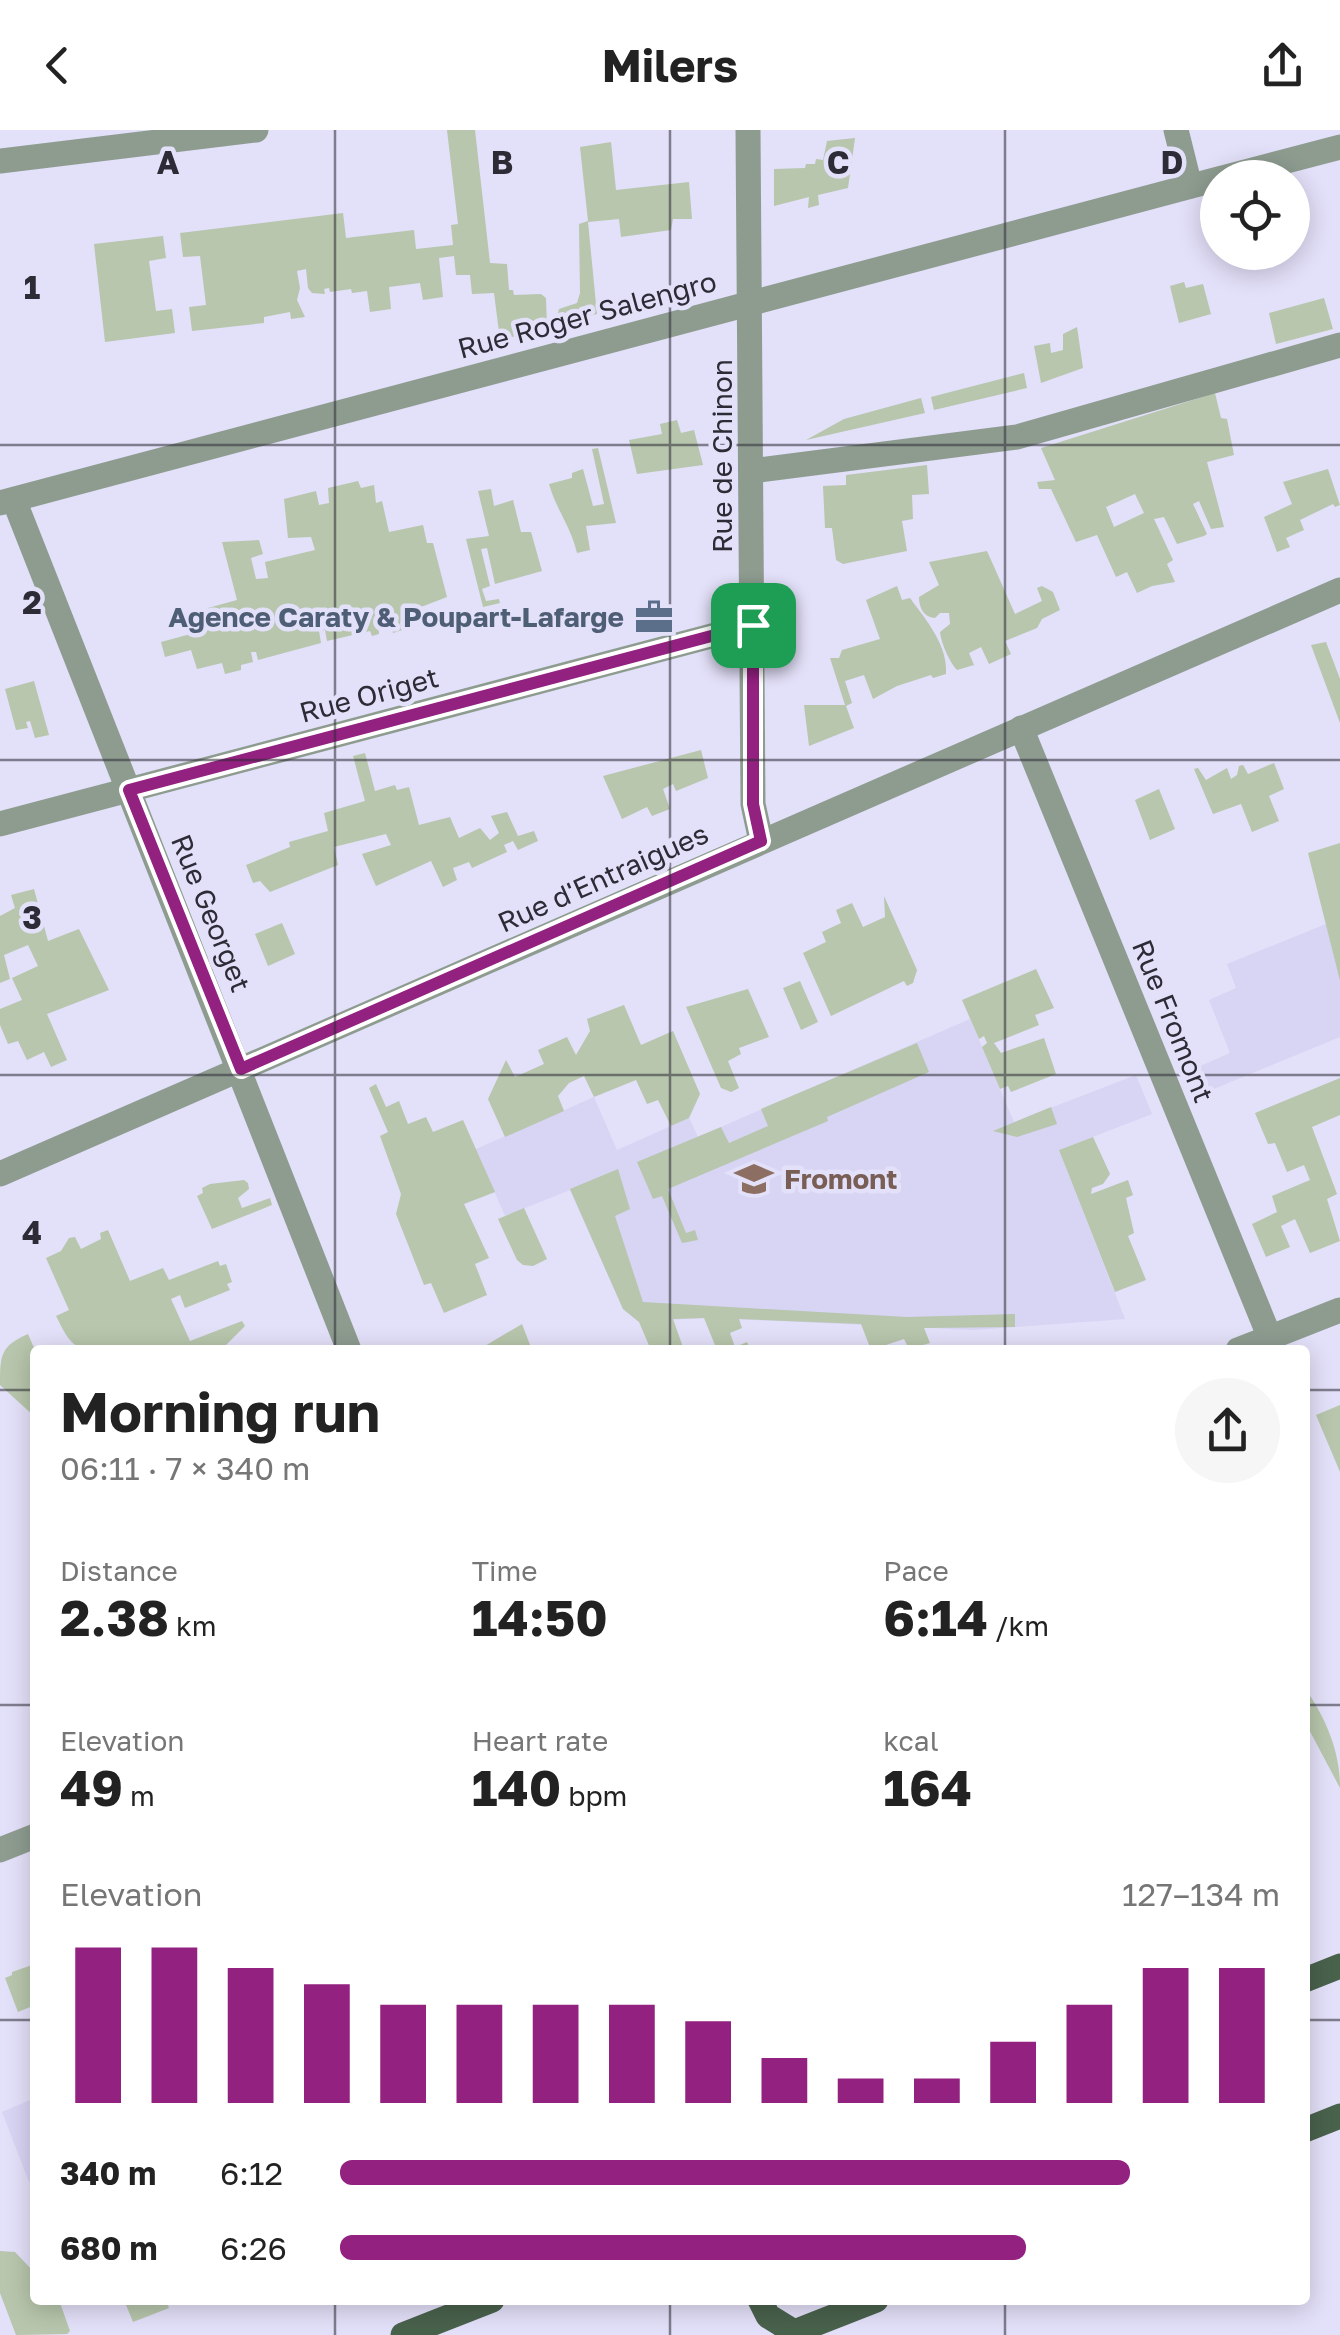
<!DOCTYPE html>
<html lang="en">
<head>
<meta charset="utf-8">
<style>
	body { margin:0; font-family:"Golos Text",sans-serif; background:#f6f6f6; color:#222; height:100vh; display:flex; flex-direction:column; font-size:38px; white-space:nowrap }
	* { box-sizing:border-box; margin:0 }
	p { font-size:32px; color:#767676 }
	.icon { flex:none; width:55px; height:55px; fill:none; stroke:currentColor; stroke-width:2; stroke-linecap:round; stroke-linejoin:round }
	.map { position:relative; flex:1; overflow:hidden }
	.drawer { position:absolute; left:30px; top:1215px; width:1280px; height:960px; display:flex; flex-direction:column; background:#fff; border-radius:10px; box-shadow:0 5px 25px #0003 }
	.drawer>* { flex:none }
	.controls { position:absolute; left:1200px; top:30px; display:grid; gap:20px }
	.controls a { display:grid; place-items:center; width:110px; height:110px; border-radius:50%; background:#fff; box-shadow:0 5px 25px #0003; font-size:50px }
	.pin { position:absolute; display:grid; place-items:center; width:85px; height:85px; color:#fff; margin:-42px; border-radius:20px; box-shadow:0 5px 15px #0006 }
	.round { display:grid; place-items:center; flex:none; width:105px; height:105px; border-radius:52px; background:#f6f6f6 }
	.summary { display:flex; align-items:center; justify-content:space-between; height:170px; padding:0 30px }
	h1 { font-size:55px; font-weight:700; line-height:75px }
	.stats { display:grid; grid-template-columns:repeat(3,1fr); gap:15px; height:170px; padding:10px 30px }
	.stats div { display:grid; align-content:center }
	.stats b { font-size:50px; font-weight:700 }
	.stats small { font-size:28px; font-weight:400 }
	.stats p { font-size:28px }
	.chart { height:280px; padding:20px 30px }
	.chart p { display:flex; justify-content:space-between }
	.chart svg { width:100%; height:180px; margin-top:10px; stroke:#932180; stroke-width:6 }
	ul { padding:0 30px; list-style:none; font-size:32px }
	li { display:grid; grid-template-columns:160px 120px 1fr; align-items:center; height:75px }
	li i { height:25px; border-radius:12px; background:#932180 }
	header { display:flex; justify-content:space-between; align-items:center; height:130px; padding:0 30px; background:#fff; font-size:45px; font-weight:700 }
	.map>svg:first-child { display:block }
</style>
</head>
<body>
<header><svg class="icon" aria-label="back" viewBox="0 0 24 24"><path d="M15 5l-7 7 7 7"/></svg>Milers<svg class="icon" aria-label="share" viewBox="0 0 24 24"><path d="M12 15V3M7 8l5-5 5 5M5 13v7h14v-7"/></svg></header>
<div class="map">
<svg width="1340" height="2205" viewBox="0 0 1340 2205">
	<rect width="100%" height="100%" fill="#e3e0f9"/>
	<!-- built -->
	<g fill="#d8d4f4">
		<polygon points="1326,794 1340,851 1340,907 1199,965 1189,941 1230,923 1209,870 1236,858 1227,834"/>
		<polygon points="970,889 1014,992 1136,945 1152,984 1059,1020 1125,1189 973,1200 711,1188 638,1191 623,1179 570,1060 505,1086 476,1019 594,967 617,1020 689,988 698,1007"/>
		<polygon points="35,1968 35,2041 32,2043 34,2048 29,2052 2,1982"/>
	</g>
	<!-- green -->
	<g fill="#b7c6ac" fill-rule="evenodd">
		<polygon points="447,0 475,0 490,133 507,134 509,160 513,160 514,165 541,164 546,168 547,198 500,210 494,163 472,164 470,145 456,145 454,126 439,128 443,167 423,170 420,153 389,157 391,179 370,182 367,161 352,163 351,159 330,162 329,158 324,159 325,164 312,163 308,158 306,139 297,141 300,158 297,170 305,187 291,189 290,182 264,187 264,193 192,201 189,177 206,175 200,126 183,127 180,103 343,83 346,108 414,100 416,119 453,115 451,95 458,94"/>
		<polygon points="855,8 848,58 818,65 819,75 808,78 809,67 774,76 774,39 805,38 806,34 815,34 816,29 823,30 827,11"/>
		<polygon points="611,12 616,60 689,52 692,89 673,89 671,100 621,107 619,89 588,92 597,184 555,195 559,179 577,173 580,163 579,94 588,91 580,17"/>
		<polygon points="163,106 166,128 149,131 156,181 172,179 175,203 105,212 94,114"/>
		<polygon points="1184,152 1186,158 1203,154 1211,184 1179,193 1170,156"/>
		<polygon points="1324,168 1333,199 1276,214 1269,183"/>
		<polygon points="1077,197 1083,238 1041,253 1034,216 1050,213 1051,223 1063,220 1063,204"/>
		<polygon points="1024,243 1027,258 934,280 931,267"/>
		<path d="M 1215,263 L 1221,288 L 1227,289 L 1234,325 L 1207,332 L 1224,397 L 1211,399 L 1199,371 L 1193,374 L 1207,404 L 1204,406 L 1177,414 L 1164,387 L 1154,389 L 1173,430 L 1167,434 L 1175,452 L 1152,456 L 1137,463 L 1127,442 L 1116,447 L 1097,405 L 1076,412 L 1051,359 L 1039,359 L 1037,352 L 1055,350 L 1041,318 ZM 1135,364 L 1144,383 L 1114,397 L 1106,377 Z"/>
		<polygon points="921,268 925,283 806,310 844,289"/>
		<polygon points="677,290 681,303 694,300 703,335 637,344 629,310 662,304 660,294"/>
		<path d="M 598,318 L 616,393 L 586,396 L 590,420 L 577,423 C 571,397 556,379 549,354 L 572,348 L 572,343 L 583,339 L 593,376 L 604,374 L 592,319 Z"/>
		<polygon points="927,335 929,364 912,365 913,389 902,391 907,421 843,434 836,430 832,398 825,398 823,356 846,355 846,345"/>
		<polygon points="1328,339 1340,375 1335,377 1333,374 1300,390 1304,400 1286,408 1290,417 1277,422 1264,387 1292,374 1283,352"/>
		<polygon points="358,351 361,358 374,355 376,373 382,371 389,402 423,395 427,413 433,413 447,467 421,477 423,484 417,485 418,488 400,493 402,500 393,503 390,492 378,493 379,504 372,506 370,501 327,511 325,500 319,501 321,513 258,530 256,522 251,522 253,532 241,535 241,540 225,544 222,533 197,539 191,520 165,527 161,512 213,498 208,478 237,470 222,412 259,410 263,424 251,428 256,449 268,448 265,432 315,420 311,407 288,408 284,369 316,361 319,375 329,373 328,358"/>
		<polygon points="491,359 494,376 513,370 521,402 531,402 542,441 495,454 487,418 481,419 490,456 482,459 486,471 499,469 500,473 483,477 466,409 489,406 478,361"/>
		<path d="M 987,421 L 1015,484 L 1042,471 L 1037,458 L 1042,456 L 1053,462 L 1060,480 L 1042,489 L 1037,498 L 1005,511 L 1011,524 L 989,534 L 981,517 L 969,523 L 974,535 L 957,540 C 950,533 941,513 940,502 L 950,494 L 949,483 L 940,483 L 935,488 C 923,487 919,477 919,467 L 939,455 L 929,432 Z"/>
		<path d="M 897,456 L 902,470 L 910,468 C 926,490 948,515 946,544 L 933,548 L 931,545 L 897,556 L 873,569 L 864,545 L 845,551 L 852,573 L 846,576 L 854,598 L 809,616 L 804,575 L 845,575 L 830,528 L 839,528 L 842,520 L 880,509 L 866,470 Z"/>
		<polygon points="1326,512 1340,549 1340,593 1311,515"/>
		<polygon points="34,551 49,605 35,608 30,591 26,592 28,598 16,600 5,559"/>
		<polygon points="701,620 708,648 676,661 673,654 663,659 670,679 652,686 647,677 622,689 603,646"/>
		<polygon points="365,623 375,661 395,655 397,660 409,657 419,695 450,687 459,708 480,698 490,710 499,703 491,686 507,682 518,706 534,701 538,711 518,720 513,711 504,715 507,722 472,738 469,732 453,738 457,750 443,757 431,731 376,756 362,724 391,715 386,704 334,717 338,735 270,762 260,751 253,753 246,735 290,717 289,712 328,701 324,683 365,671 353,626"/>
		<polygon points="1274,633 1284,659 1269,666 1279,691 1252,702 1241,674 1213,684 1194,639 1198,638 1206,650 1227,638 1231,649 1237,645 1239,636 1243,635 1248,644"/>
		<polygon points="1159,659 1175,699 1150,710 1135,670"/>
		<polygon points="1340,713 1340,851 1308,723"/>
		<polygon points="34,759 48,811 79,799 109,860 47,884 67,930 51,937 44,922 27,930 18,911 8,914 0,895 0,879 22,870 12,848 38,836 28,815 4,825 10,849 0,853 0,786 15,778 11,765"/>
		<polygon points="884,766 917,840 913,853 907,856 904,851 831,886 803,823 826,812 822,802 841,793 836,780 852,773 863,797 885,787"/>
		<polygon points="282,793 295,824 268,836 255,804"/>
		<polygon points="1036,839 1054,878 1035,885 1039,895 994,913 1001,923 1044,908 1056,944 1011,962 1008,956 1000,959 982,917 987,913 984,906 979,909 962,870"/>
		<polygon points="800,851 818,892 801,900 783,858"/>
		<polygon points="748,859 769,907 739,918 741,924 728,931 739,958 731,962 721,958 686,877"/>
		<polygon points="624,875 641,915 673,901 700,964 689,988 671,996 658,970 647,974 636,950 594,967 584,946 569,953 558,966 564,981 505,1007 488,969 506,930 515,947 544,934 538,920 567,907 576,925 590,901 587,889"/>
		<polygon points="917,913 929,942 827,987 828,991 668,1059 686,1103 695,1100 698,1110 682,1113 662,1066 653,1069 637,1032 721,997 729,1013 768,996 761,979"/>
		<polygon points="1340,948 1340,985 1312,997 1337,1064 1327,1069 1340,1111 1310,1123 1295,1089 1281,1096 1290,1117 1266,1127 1252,1094 1277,1082 1272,1066 1310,1050 1304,1035 1287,1042 1275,1013 1268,1014 1255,983"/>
		<polygon points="376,954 386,977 399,971 408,994 426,987 433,1002 463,990 495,1062 464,1074 489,1128 475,1134 487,1165 444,1183 431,1153 424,1155 396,1084 401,1064 380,1006 388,1002 369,958"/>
		<polygon points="1051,977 1057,994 1017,1007 993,1001"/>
		<polygon points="1093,1007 1110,1044 1103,1054 1092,1058 1091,1064 1128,1050 1133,1065 1126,1068 1134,1103 1128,1106 1146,1150 1115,1162 1059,1020"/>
		<polygon points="618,1039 630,1079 615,1086 643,1172 907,1187 1015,1184 1015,1197 924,1198 930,1213 909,1219 904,1209 871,1220 861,1194 739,1189 742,1198 730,1203 735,1217 747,1212 751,1220 717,1220 704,1188 673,1189 684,1220 651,1220 639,1192 623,1179 570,1059"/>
		<polygon points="244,1050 248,1053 249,1059 238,1068 242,1078 270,1068 272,1075 212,1099 197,1066 203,1063 202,1058 210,1054"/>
		<polygon points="524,1078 547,1129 533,1136 523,1135 517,1130 498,1089"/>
		<path d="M 108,1100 L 130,1151 L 163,1138 L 169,1150 L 218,1131 L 220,1136 L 226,1134 L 232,1152 L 227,1154 L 230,1160 L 185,1178 L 180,1165 L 171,1169 L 190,1211 L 242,1191 L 245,1196 L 226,1215 L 236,1220 L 162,1220 L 160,1216 C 146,1221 93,1225 80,1218 C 67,1211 63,1199 56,1186 L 69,1180 L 46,1128 L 61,1121 L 69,1108 L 75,1107 L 81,1119 L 101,1109 L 100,1103 Z"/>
		<polygon points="522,1194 532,1220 478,1220"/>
		<path d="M 28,1204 L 35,1220 L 35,1287 L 0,1255 C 0,1226 0,1216 28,1204 Z"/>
		<polygon points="1340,1275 1340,1342 1316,1285"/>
		<path d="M 1305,1558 C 1326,1589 1340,1621 1340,1658 L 1305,1592 Z"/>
		<polygon points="35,1834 35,1875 18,1882 5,1848 12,1845 12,1842"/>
		<polygon points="0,2121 15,2122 35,2143 35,2170 59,2170 70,2201 67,2204 16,2205 0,2163"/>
		<polygon points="124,2170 173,2170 167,2173 169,2178 133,2192"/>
	</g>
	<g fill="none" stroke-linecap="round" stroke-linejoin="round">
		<!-- minor -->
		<g stroke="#8e9c90" stroke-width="25">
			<polyline points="748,0 753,674 761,711"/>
			<polyline points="1176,0 1190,56"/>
			<polyline points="0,31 256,0"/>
			<polyline points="1222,48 1340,17"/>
			<polyline points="752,341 1017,307 1340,215"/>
			<polyline points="14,370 349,1220"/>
			<polyline points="0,373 1218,49"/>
			<polyline points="1021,598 1270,1208"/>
			<polyline points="0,694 753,495"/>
			<polyline points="0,1044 1340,460"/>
			<polyline points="1238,1220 1340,1180"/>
			<polyline points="0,1720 35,1706"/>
		</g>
		<!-- major -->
		<g stroke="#49624c" stroke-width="25">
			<polyline points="1305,1850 1340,1836"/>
			<polyline points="1305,2000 1340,1986"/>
			<polyline points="760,2170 768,2186 794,2202"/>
			<polyline points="403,2205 492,2170"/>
			<polyline points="787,2205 876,2170"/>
		</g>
	</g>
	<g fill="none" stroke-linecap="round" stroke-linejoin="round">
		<!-- route casing -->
		<g stroke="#fff" stroke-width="20">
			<polygon id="route" points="753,495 753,674 761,711 241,939 129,660"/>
		</g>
		<!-- route -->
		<use href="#route" stroke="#932180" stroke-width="12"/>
	</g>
	<!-- grid -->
	<path fill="none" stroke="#2d2b35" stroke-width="2.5" stroke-opacity="0.55" d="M 335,0 L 335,1220M 670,0 L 670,1220M 1005,0 L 1005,1220M 0,315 L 1340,315M 0,630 L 1340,630M 0,945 L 1340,945M 0,1260 L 35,1260M 1305,1260 L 1340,1260M 0,1575 L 35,1575M 1305,1575 L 1340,1575M 0,1890 L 35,1890M 1305,1890 L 1340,1890M 335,2170 L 335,2205M 670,2170 L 670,2205M 1005,2170 L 1005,2205"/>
	<!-- icons -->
	<defs>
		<g id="office-bare" transform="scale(3)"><path d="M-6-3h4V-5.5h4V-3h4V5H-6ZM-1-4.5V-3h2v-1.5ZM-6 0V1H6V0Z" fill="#5c6f8a" stroke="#e3e0f9" stroke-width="2.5" paint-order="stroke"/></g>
		<g id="university-bare" transform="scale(3)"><path d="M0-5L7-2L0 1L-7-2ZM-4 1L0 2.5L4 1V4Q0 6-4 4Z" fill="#8d6e63" stroke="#e3e0f9" stroke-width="2.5" paint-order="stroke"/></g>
	</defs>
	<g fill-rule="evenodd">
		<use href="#office-bare" x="654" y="487"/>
		<use href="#university-bare" x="754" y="1049"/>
	</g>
	<g text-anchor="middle" stroke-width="9" stroke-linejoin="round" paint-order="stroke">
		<!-- street labels -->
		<g font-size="28" fill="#2d2b35" stroke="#e3e0f9">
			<text transform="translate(587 185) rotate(-15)" y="10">Rue Roger Salengro</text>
			<text transform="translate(722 326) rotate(-90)" y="10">Rue de Chinon</text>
			<text transform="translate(369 565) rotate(-15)" y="10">Rue Origet</text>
			<text transform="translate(603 748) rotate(-24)" y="10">Rue d'Entraigues</text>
			<text transform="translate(211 783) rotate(68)" y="10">Rue Georget</text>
			<text transform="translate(1173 891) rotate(68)" y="10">Rue Fromont</text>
		</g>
		<!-- service labels -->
		<g font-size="28" font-weight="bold" fill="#4e5e75" stroke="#e3e0f9" text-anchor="end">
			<text x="624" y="497">Agence Caraty &amp; Poupart-Lafarge</text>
		</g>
		<!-- education labels -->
		<g font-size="28" font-weight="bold" fill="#785e54" stroke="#e3e0f9" text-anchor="start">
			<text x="784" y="1059">Fromont</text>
		</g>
	</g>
	<g font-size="32" text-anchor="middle" font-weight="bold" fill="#2d2b35" stroke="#e3e0f9" stroke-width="9" stroke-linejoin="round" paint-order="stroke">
		<text x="168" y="44">A</text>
		<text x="502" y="44">B</text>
		<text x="838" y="44">C</text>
		<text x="1172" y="44">D</text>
		<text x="32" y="169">1</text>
		<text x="32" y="484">2</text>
		<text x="32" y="799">3</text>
		<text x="32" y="1114">4</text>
	</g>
</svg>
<div class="controls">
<a><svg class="icon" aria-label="locate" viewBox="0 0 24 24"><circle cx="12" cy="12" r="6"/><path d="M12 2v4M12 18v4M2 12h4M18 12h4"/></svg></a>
</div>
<div class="pin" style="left:753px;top:495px;background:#1e9e55"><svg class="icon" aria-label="arrive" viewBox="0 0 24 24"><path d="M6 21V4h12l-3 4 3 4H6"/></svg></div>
<section class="drawer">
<div class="summary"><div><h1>Morning run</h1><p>06:11 · 7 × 340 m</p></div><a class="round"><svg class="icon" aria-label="share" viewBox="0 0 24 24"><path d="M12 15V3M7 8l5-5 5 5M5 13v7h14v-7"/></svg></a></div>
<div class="stats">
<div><p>Distance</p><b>2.38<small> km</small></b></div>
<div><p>Time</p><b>14:50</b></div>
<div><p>Pace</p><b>6:14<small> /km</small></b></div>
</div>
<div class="stats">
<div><p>Elevation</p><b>49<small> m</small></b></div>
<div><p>Heart rate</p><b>140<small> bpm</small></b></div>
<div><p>kcal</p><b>164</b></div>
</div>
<div class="chart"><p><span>Elevation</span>127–134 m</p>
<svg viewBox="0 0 160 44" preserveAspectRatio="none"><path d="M5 44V6M15 44V6M25 44V11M35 44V15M45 44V20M55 44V20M65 44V20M75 44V20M85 44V24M95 44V33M105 44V38M115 44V38M125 44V29M135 44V20M145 44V11M155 44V11"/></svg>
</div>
<ul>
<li><b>340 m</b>6:12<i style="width:84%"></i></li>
<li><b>680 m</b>6:26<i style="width:73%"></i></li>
</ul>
</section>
</div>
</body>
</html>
